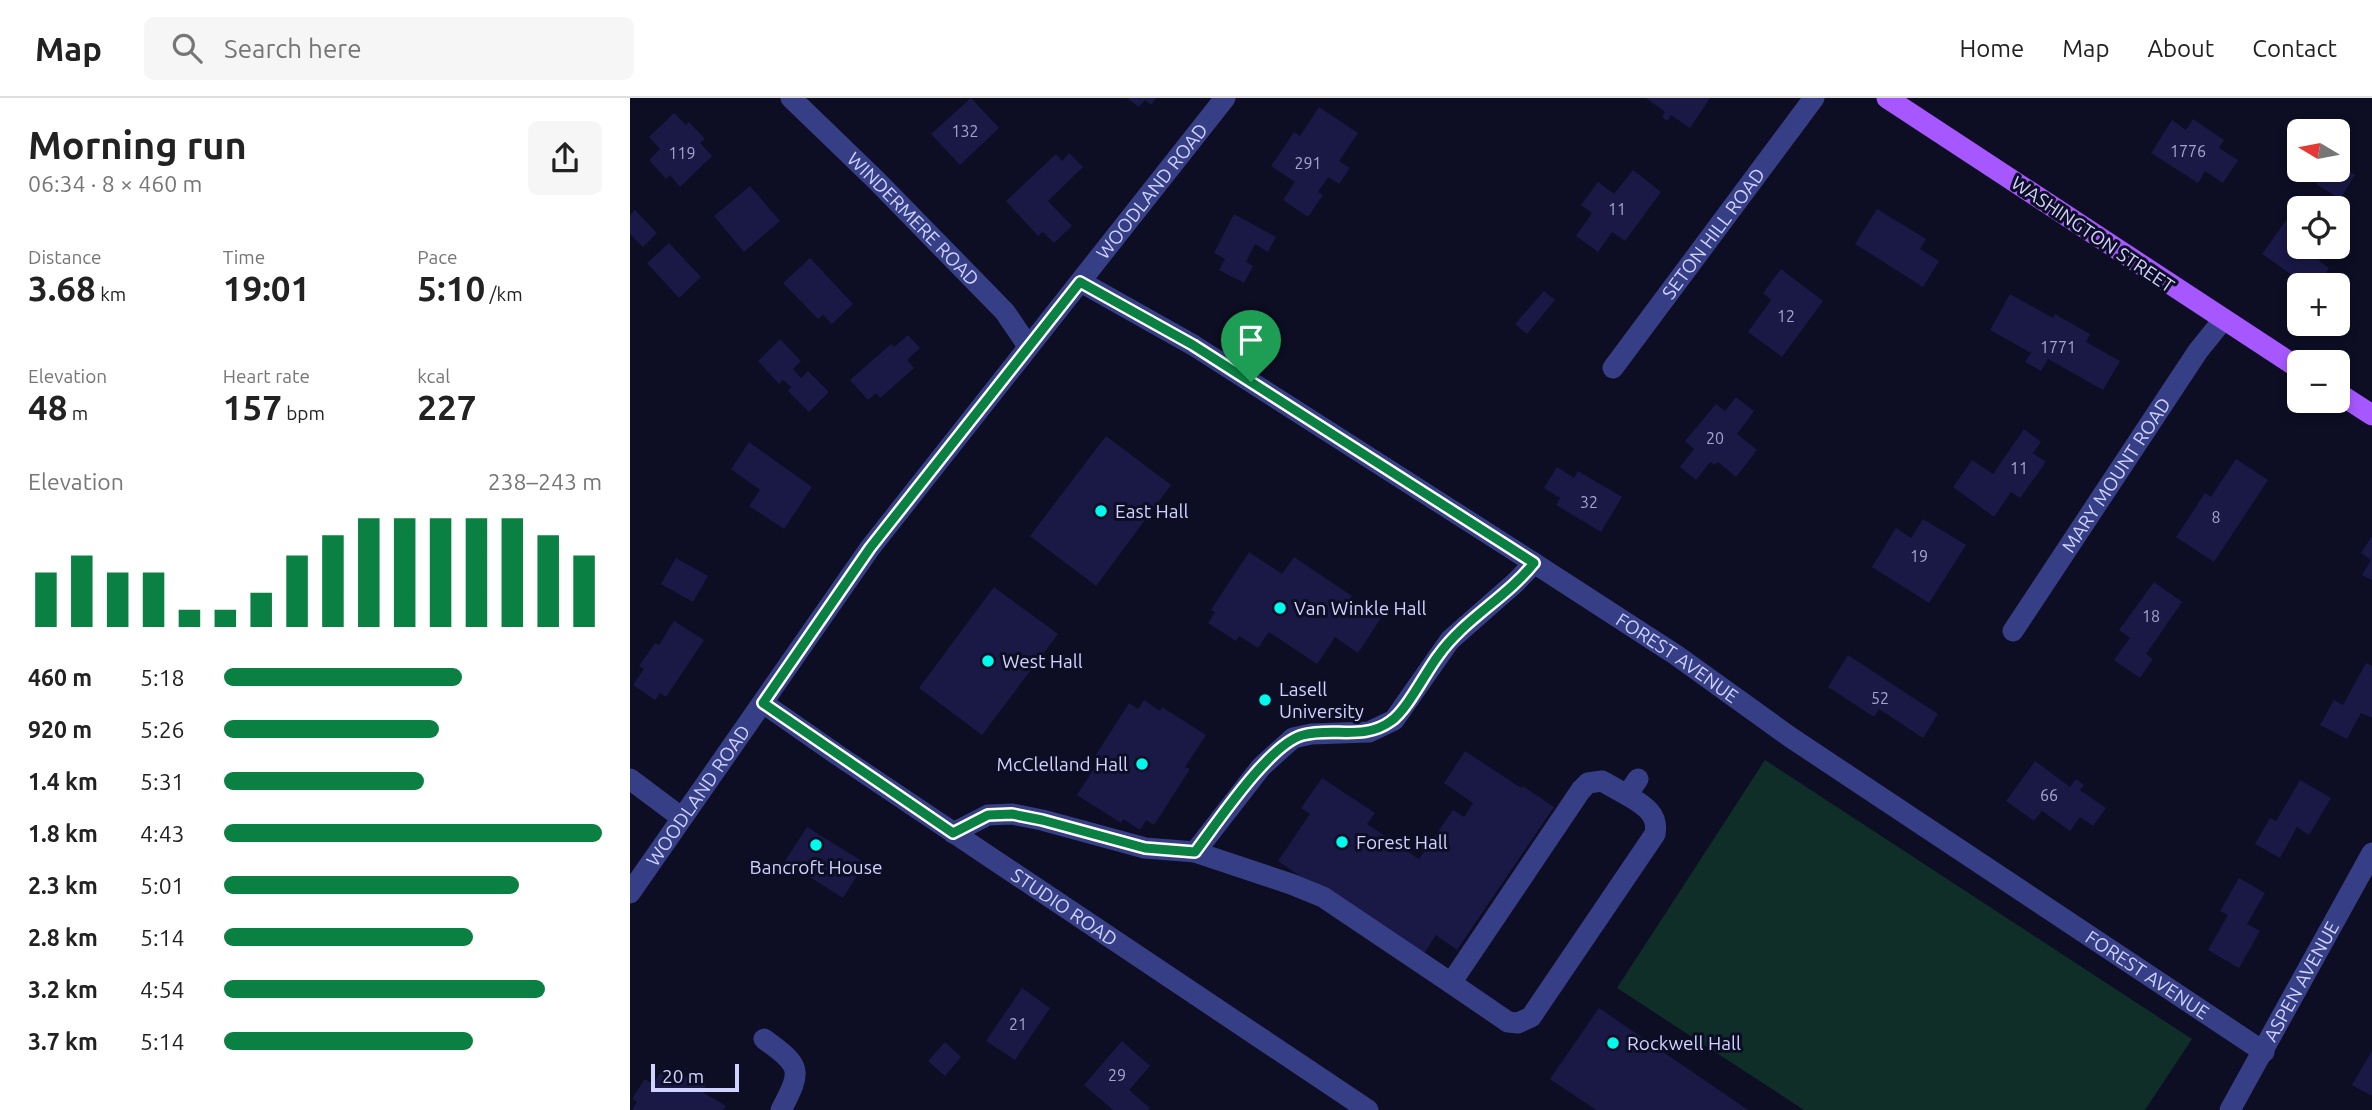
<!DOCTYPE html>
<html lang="en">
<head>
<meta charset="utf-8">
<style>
	body { margin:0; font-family:Ubuntu,sans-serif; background:#f6f6f6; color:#222; height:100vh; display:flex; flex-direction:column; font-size:26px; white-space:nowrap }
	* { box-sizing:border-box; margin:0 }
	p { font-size:23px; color:#767676 }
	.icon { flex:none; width:38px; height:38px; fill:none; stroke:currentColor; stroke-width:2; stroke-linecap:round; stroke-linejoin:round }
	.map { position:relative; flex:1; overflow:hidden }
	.sheet { display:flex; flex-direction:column; background:#fff; width:630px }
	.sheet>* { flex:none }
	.needle { width:46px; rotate:280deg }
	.tools { position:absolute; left:1657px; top:21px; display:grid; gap:14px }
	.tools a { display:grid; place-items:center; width:63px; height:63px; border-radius:10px; background:#fff; box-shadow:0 4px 10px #0003; font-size:35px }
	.scale { position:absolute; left:21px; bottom:18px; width:88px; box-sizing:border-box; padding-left:7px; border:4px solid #d0d2ff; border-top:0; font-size:19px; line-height:24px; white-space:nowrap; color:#d0d2ff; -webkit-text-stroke:5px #0d0d24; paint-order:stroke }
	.pin { position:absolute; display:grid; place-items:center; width:60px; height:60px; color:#fff; margin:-72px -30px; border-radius:50% 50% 50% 0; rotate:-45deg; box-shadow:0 0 7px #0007 }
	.pin .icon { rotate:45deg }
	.round { display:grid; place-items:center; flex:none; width:74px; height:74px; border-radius:10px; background:#f6f6f6 }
	.summary { display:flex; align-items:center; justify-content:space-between; height:119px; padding:0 28px }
	h1 { font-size:38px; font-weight:700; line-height:52px }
	.stats { display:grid; grid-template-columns:repeat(3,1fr); gap:10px; height:119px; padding:7px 28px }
	.stats div { display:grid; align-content:center }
	.stats b { font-size:35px; font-weight:700 }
	.stats small { font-size:19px; font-weight:400 }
	.stats p { font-size:19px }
	.chart { height:196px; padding:14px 28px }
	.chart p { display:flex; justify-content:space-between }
	.chart svg { width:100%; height:126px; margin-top:7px; stroke:#0b8043; stroke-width:6 }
	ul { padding:0 28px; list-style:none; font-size:23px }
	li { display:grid; grid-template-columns:112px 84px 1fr; align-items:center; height:52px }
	li i { height:18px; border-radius:9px; background:#0b8043 }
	header { display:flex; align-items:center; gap:42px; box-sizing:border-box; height:98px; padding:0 35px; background:#fff; border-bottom:2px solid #e0e0e0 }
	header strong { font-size:33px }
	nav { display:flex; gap:38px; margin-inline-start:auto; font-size:24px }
	.search { width:490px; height:63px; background:#f6f6f6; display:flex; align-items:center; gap:18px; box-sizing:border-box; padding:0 24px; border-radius:10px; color:#767676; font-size:26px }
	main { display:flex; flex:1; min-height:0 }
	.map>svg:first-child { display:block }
</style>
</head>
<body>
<header>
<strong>Map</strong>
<div class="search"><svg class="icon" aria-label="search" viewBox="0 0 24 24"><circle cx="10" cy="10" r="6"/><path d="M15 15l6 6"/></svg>Search here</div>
<nav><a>Home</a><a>Map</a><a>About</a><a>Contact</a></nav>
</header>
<main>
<section class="sheet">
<div class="summary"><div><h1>Morning run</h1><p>06:34 · 8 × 460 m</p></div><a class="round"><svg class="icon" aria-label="share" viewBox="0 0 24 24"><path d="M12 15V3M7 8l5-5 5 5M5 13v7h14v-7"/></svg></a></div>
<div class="stats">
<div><p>Distance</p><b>3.68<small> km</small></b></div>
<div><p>Time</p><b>19:01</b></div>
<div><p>Pace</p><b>5:10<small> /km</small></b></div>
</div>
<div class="stats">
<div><p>Elevation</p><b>48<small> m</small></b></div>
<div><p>Heart rate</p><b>157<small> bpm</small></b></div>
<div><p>kcal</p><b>227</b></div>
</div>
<div class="chart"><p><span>Elevation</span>238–243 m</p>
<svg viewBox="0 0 160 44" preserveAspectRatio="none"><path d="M5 44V25M15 44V19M25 44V25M35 44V25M45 44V38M55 44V38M65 44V32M75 44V19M85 44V12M95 44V6M105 44V6M115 44V6M125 44V6M135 44V6M145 44V12M155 44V19"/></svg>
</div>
<ul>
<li><b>460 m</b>5:18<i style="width:63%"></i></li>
<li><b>920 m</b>5:26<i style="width:57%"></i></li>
<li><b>1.4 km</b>5:31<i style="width:53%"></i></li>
<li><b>1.8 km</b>4:43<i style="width:100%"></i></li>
<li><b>2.3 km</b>5:01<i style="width:78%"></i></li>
<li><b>2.8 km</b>5:14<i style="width:66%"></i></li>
<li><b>3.2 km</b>4:54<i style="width:85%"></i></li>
<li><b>3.7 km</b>5:14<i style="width:66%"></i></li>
</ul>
</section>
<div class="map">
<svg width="1742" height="1012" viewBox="0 0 1742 1012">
	<rect width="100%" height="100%" fill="#0d0d24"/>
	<!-- green -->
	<polygon fill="#102e28" points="1135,662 1562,941 1515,1012 1174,1012 987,890"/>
	<!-- building -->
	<g fill="#1a1845">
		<polygon points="341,0 369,30 330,67 301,36"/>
		<polygon points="497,0 526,0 521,7 515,2 509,9"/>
		<polygon points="1016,0 1080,0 1060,30 1041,17 1037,23 1032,19 1035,14"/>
		<polygon points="689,9 728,35 709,63 720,70 709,86 698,79 688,94 693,97 678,119 653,102 665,84 641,68 664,34 670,38"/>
		<polygon points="44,15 56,27 59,24 75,41 70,45 82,58 50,89 40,77 36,81 19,62 30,51 19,39"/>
		<polygon points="1563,21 1594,42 1589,50 1608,62 1593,85 1575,73 1568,85 1521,55 1542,22 1556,32"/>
		<polygon points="439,55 453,69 418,103 442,128 424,145 413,134 408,138 376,103 426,56 432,63"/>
		<polygon points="1708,66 1725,77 1710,101 1686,86 1695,72 1708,72"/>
		<polygon points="1003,72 1031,94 995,143 982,134 968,154 946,138 962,115 951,107 968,84 984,96"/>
		<polygon points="120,88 150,123 114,154 84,118"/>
		<polygon points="1665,110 1670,113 1670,149 1706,149 1702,154 1698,151 1689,163 1699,170 1687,187 1678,184 1676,187 1632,156"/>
		<polygon points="1247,111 1296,141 1290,151 1309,163 1293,189 1225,146"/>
		<polygon points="5,112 27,135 13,149 0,136 0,117"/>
		<polygon points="604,116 646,139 638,154 625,146 616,164 623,168 614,185 589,172 595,161 584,155"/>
		<polygon points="39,145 71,179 49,200 17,165"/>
		<polygon points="180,160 223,206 202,226 193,217 188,221 153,185"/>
		<polygon points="1151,171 1193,203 1152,259 1118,234 1141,202 1133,195"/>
		<polygon points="914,193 925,202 897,236 885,226"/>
		<polygon points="1380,196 1423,220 1425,216 1460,236 1456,244 1490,263 1473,292 1418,261 1411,273 1395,264 1401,255 1360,232"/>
		<polygon points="278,237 290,250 277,262 284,270 250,300 246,295 238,302 220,282 261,246 264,249"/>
		<polygon points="150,241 171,263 163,271 171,280 178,273 199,294 179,314 158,293 161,289 153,282 149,286 128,263"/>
		<polygon points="1106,299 1124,313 1107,336 1127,352 1106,379 1088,364 1085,367 1080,364 1066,382 1050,369 1064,351 1055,343 1086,306 1095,313"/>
		<polygon points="1394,331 1411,344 1403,355 1416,364 1390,400 1381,394 1364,419 1323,389 1342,362 1363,376"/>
		<polygon points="476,338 541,387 466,488 400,438"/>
		<polygon points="119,344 182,389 154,431 119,408 130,392 101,371"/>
		<polygon points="1606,361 1638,382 1584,464 1546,439 1575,395 1581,399"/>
		<polygon points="927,369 944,380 948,373 992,399 971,434 926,407 930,400 914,390"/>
		<polygon points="1293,421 1336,447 1299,505 1242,469 1266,430 1281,440"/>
		<polygon points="1742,438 1742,482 1732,477 1741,462 1731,455"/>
		<polygon points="619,454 652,476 664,459 722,498 716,509 733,520 739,512 751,520 728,555 705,539 687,566 639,534 628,550 609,538 606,543 578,525 585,514 581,512"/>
		<polygon points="46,460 78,478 63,504 31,486"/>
		<polygon points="1524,484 1552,504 1516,556 1523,561 1510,580 1484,562 1500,540 1489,532"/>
		<polygon points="364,489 428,536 352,637 289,590"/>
		<polygon points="44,523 74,542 36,599 30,595 25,602 3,587 14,571 9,568 25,545 29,547"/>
		<polygon points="1218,557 1308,616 1293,640 1249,611 1244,619 1198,589"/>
		<polygon points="1736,565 1742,568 1742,620 1731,615 1717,641 1690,627 1704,602 1713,607"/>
		<polygon points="514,602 530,613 532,609 576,637 555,669 560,671 524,727 516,722 510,732 493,721 491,725 447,697 469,663 464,660 499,605 508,611"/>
		<polygon points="835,653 891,690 893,688 924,709 827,852 806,837 791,860 648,763 680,716 671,710 692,680 745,715 737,726 789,761 823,712 834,719 843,705 814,685"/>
		<polygon points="1405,663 1440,689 1446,681 1454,687 1450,692 1476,710 1463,728 1450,719 1440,733 1412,713 1404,723 1376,703"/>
		<polygon points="1670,682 1701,700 1679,737 1667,729 1650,760 1625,746 1640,720 1646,723"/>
		<polygon points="177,729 235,765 213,800 167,771 162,778 150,771"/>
		<polygon points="1609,780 1635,795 1617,826 1630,833 1609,870 1578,852 1598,817 1590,813"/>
		<polygon points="392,890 420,910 385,962 356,943"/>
		<polygon points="969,910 1118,1012 966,1012 920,981"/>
		<polygon points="492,943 520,968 499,992 520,1010 518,1012 483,1012 454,987"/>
		<polygon points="315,944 331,959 315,978 298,963"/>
		<polygon points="1742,953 1742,998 1722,987"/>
		<polygon points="34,969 53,981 61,975 71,978 76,985 74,995 96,1008 93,1012 2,1012 7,1004 2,1001 15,981 23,986"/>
	</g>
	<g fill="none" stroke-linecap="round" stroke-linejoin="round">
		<!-- minor -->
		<g stroke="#363f85" stroke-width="21">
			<path id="s1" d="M 161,0 L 247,83 L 375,214 L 398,248"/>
			<path id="s2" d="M 451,184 L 563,247 L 904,465 L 1046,557 L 1160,639 L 1634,954"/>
			<path id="s3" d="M 983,270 L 1184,0"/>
			<path id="s4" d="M 1383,533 L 1568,253 L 1593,222"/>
			<path id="s5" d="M 133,605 L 212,660 L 738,1012"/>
			<polyline points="0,681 52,720"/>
			<path d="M 997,697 C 1013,707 1029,715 1025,736 L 901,919 L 888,925 L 878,924 L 821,885 L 951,692 L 958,685 L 972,683 L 997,697 L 1008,681"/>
			<polyline points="323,735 358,717 382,716 412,722 515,750 565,754 661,786 693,799 821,885"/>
			<polyline points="565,754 631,669 663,640 681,636 739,634 764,622 820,542 886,484 904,465"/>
			<path id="s6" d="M 0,795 L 240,450 L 595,0"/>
			<path d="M 134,941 C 171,968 173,971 151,1012"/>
			<path id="s7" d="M 1600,1012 L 1742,755"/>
		</g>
		<!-- major -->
		<g stroke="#a657ff" stroke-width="21">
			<polyline points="1257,0 1670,271"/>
			<polyline points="1708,295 1742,317"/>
		</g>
	</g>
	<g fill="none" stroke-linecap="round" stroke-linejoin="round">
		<!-- route casing -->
		<g stroke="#fff" stroke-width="14">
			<path id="route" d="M 450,184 L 563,247 L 904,465 C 876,500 834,521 808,558 C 795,575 777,612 761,623 C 734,643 703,629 673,637 C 640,645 587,725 565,754 L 515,750 L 412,722 L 382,716 L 358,717 L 323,735 L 133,605 L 240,450 Z"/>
		</g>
		<!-- route -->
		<use href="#route" stroke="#0b8043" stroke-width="9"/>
	</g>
	<!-- markers -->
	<g fill="#00fbec" stroke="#0d0d24" stroke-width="2.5">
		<circle cx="471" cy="413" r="7"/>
		<circle cx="650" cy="510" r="7"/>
		<circle cx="358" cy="563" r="7"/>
		<circle cx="635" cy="602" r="7"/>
		<circle cx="512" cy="666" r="7"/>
		<circle cx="712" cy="744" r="7"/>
		<circle cx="186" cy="747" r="7"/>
		<circle cx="983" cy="945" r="7"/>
	</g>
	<g text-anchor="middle" stroke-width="6" stroke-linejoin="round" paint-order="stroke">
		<!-- number labels -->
		<g font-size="16" fill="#a2a4d0">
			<text x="335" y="39">132</text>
			<text x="1558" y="59">1776</text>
			<text x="52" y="61">119</text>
			<text x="678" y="71">291</text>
			<text x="987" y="117">11</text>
			<text x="1156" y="224">12</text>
			<text x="1428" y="255">1771</text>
			<text x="1085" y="346">20</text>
			<text x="1389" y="376">11</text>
			<text x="959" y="410">32</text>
			<text x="1586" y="425">8</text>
			<text x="1289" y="464">19</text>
			<text x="1521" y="524">18</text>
			<text x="1250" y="606">52</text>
			<text x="1419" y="703">66</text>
			<text x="388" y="932">21</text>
			<text x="487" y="983">29</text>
		</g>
		<!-- street labels -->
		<g font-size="19" fill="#d0d2ff" stroke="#0d0d24">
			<text dy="7" stroke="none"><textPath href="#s6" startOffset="875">WOODLAND ROAD</textPath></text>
			<text dy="7" stroke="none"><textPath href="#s1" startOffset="172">WINDERMERE ROAD</textPath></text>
			<text dy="7" stroke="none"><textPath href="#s3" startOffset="168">SETON HILL ROAD</textPath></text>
			<text transform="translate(1463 136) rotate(34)" y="7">WASHINGTON STREET</text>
			<text dy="7" stroke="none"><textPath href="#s4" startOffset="187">MARY MOUNT ROAD</textPath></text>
			<text dy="7" stroke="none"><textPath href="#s2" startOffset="705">FOREST AVENUE</textPath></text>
			<text dy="7" stroke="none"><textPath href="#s6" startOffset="119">WOODLAND ROAD</textPath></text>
			<text dy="7" stroke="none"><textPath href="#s5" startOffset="364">STUDIO ROAD</textPath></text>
			<text dy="7" stroke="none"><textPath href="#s2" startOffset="1272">FOREST AVENUE</textPath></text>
			<text dy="7" stroke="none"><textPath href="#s7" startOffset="147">ASPEN AVENUE</textPath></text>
		</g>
		<!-- poi labels -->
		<g font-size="19" fill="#d0d2ff" stroke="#0d0d24" text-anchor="start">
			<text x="485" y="420">East Hall</text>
			<text x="664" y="517">Van Winkle Hall</text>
			<text x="372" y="570">West Hall</text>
			<text x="649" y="598">Lasell<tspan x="649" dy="22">University</tspan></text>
			<text x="498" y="673" text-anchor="end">McClelland Hall</text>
			<text x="726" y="751">Forest Hall</text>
			<text x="186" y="776" text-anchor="middle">Bancroft House</text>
			<text x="997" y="952">Rockwell Hall</text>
		</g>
	</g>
</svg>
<div class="tools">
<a><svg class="needle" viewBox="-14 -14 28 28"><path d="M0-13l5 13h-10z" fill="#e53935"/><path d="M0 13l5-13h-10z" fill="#767676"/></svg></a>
<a><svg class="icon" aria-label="locate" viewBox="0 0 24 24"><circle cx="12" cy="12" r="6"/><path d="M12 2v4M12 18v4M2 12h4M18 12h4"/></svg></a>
<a>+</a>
<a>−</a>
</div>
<div class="scale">20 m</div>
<div class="pin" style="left:621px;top:284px;background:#1e9e55"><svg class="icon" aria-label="arrive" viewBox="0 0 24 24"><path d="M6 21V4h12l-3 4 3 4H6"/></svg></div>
</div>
</main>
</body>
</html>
